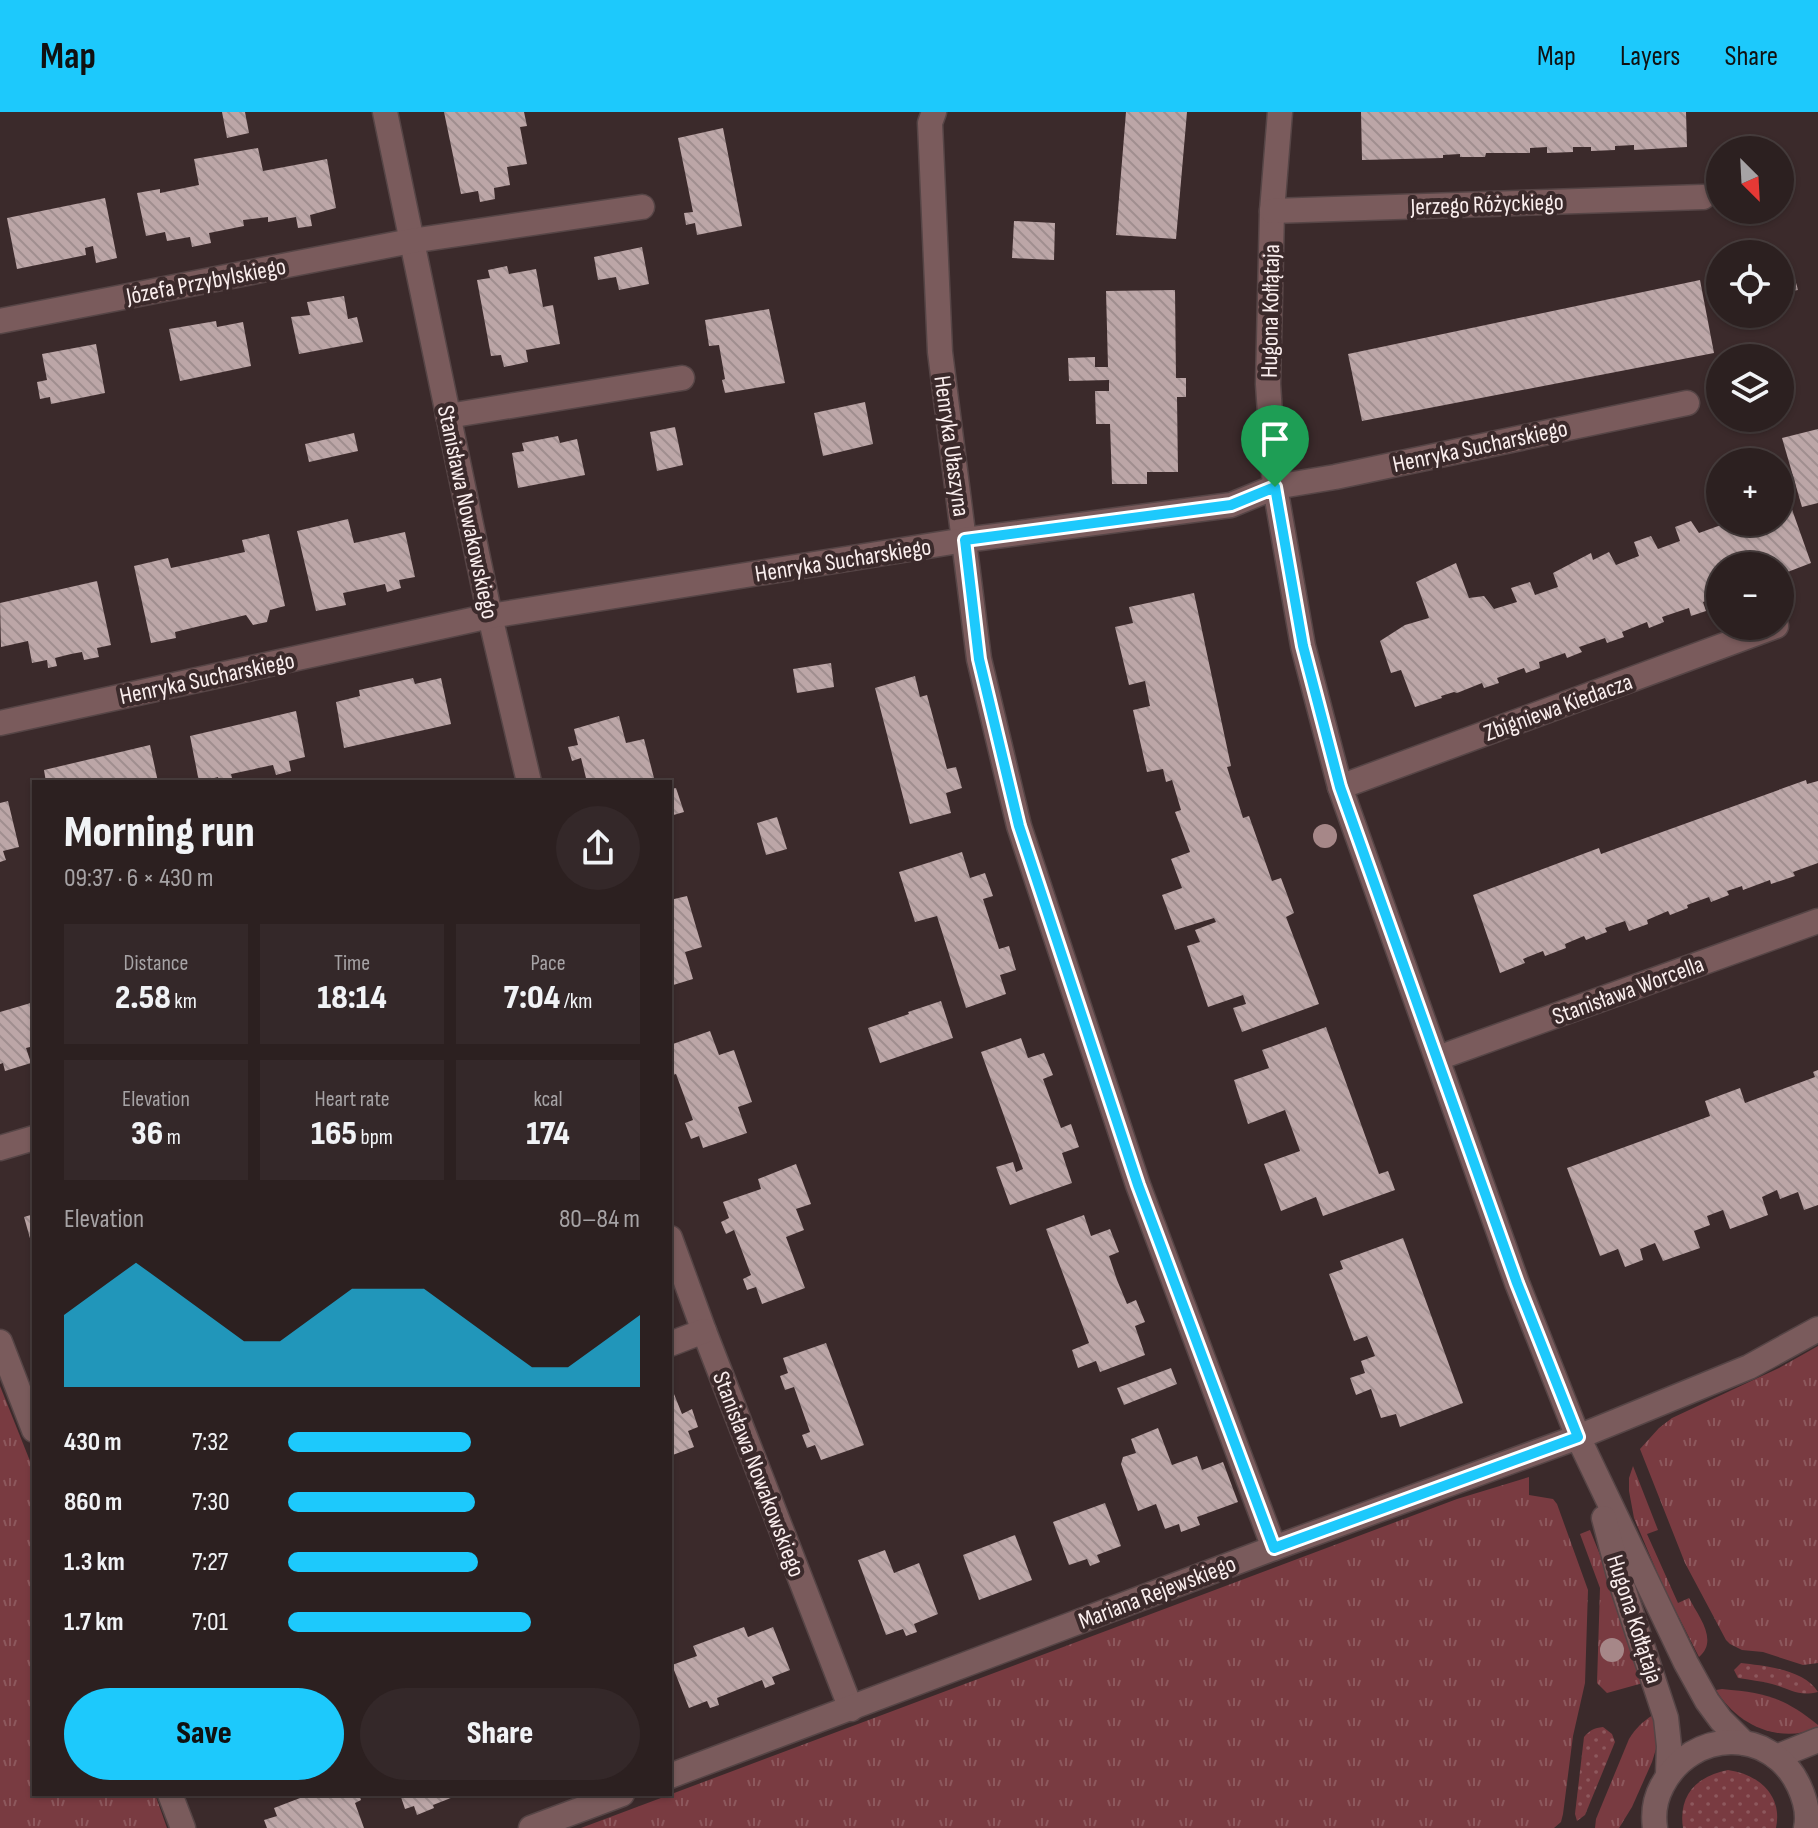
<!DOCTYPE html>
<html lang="en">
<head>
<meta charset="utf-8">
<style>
	body { margin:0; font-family:"Sofia Sans Condensed",sans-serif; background:#342829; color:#f1f3f6; height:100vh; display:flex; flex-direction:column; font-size:30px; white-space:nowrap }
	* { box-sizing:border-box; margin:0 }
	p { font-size:26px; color:#a6a3a5 }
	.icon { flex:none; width:44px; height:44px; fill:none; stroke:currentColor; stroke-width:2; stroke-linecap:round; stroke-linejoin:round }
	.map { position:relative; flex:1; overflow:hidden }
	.drawer { position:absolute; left:32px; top:668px; width:640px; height:1016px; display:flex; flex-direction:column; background:#2c2020; border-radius:0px; box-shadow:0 2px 6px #0004,0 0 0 2px #483e3e }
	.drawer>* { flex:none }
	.needle { width:52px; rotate:156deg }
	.buttons { position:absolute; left:1706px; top:24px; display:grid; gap:16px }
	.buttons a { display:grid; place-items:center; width:88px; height:88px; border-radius:50%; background:#2c2020; box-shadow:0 2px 6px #0004,0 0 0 2px #483e3e; font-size:40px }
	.pin { position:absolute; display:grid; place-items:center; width:68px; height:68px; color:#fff; margin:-82px -34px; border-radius:50% 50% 50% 0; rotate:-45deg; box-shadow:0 0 8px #0007 }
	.pin .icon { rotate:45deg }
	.round { display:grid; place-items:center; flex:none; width:84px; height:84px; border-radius:42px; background:#342829 }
	.head { display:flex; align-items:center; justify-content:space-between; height:136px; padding:0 32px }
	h1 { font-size:44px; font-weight:800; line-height:60px }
	.stats { display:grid; grid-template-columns:repeat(3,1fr); gap:12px; height:136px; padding:8px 32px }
	.stats div { display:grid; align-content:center; border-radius:0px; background:#342829; text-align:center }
	.stats b { font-size:34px; font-weight:800 }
	.stats small { font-size:22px; font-weight:400 }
	.stats p { font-size:22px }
	.chart { height:224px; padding:16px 32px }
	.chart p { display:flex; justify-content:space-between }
	.chart svg { width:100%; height:144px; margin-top:8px; fill:#1dc9fc; opacity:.7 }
	.button { display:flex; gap:16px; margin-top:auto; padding:16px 32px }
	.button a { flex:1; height:92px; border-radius:48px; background:#1dc9fc; color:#111; font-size:32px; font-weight:800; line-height:92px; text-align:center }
	.button a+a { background:#342829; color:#f1f3f6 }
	ul { padding:0 32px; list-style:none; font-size:26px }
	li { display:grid; grid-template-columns:128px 96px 1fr; align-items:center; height:60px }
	li i { height:20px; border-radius:10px; background:#1dc9fc }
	header { display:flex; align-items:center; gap:48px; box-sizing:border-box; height:112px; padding:0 40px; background:#1dc9fc; color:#111 }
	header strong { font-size:38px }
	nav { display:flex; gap:44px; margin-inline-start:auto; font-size:28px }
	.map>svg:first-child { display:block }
</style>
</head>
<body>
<header>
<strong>Map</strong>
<nav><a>Map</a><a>Layers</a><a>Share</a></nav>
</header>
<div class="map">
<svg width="1818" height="1716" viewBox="0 0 1818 1716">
	<defs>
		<pattern id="grass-tufts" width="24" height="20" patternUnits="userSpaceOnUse" patternTransform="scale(2)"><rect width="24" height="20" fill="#793b41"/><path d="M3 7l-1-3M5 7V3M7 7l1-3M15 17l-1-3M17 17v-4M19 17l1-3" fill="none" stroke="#8d585d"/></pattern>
		<pattern id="garden-dots" width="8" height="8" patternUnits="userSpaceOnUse" patternTransform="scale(2)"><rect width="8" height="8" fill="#793b41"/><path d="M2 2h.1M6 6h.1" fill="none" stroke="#8d585d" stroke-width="1.8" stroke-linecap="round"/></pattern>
		<pattern id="building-back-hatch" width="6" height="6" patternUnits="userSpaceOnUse" patternTransform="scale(2)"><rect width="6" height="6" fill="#bca6a7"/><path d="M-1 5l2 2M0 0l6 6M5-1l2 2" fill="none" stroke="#a08e8f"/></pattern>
	</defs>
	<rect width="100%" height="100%" fill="#3b2a2b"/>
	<!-- grass -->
	<g fill="url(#grass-tufts)">
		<polygon points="1818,1234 1818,1551 1803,1553 1763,1540 1742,1538 1730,1532 1726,1528 1685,1451 1640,1337 1659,1316 1672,1306 1779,1256"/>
		<polygon points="0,1274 34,1359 34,1682 155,1682 167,1716 0,1716"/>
		<path d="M 1633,1354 L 1658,1418 L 1647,1422 L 1678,1491 L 1689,1486 C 1698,1504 1719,1528 1699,1545 L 1662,1472 L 1634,1406 L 1629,1379 L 1629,1366 Z"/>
		<polygon points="1529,1365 1529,1383 1553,1387 1557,1392 1588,1478 1585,1571 1573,1624 1563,1702 1561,1710 1554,1716 581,1716 1457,1387"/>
		<polygon points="1590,1418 1615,1480 1643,1571 1607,1581 1597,1571 1600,1476 1580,1422"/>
		<path d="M 1722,1577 C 1766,1581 1783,1585 1818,1613 L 1818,1616 C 1778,1632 1737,1613 1716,1578 Z"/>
		<path d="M 1653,1603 L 1656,1616 L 1656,1637 L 1652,1650 L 1632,1695 L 1619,1716 L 1595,1716 L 1596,1707 L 1629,1627 C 1636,1616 1642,1610 1653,1603 Z"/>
	</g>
	<!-- garden -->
	<g fill="url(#garden-dots)">
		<path d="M 1741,1551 C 1765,1554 1804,1557 1818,1580 C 1797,1585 1791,1577 1772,1572 C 1761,1569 1750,1568 1738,1566 L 1734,1558 Z"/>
		<path d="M 1603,1615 L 1612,1622 L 1615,1630 L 1585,1703 L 1577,1709 L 1575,1702 L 1584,1625 C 1590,1618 1594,1616 1603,1615 Z"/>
		<path d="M 1728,1658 C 1758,1662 1783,1683 1776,1716 L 1683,1716 C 1678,1683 1697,1664 1728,1658 Z"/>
	</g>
	<!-- building -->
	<g fill="url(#building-back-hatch)">
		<polygon points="222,0 245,0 249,21 227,26"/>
		<polygon points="444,0 524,0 527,14 520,15 527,52 507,55 510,73 494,76 495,87 480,90 478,79 461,82"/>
		<polygon points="1126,0 1187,0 1176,127 1116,123"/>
		<polygon points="1361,0 1686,0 1687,35 1634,38 1634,33 1615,34 1615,38 1591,39 1591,35 1573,35 1573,40 1547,41 1547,35 1530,36 1530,41 1486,41 1485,45 1460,45 1460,42 1443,43 1443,46 1362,48"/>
		<polygon points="723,16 742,114 697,123 695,111 686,113 684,101 693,100 678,26"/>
		<polygon points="258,36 263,59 327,47 336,96 310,103 312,114 298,116 296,105 268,110 268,105 243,108 244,114 209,121 211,131 192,135 190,125 167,129 165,120 146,124 137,81 160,77 160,81 199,73 194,47"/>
		<polygon points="105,86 117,146 96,151 93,134 85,136 86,143 17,157 7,106"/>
		<polygon points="1014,109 1055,111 1054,148 1012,146"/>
		<polygon points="642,135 649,172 619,178 616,165 598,168 594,145"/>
		<polygon points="507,154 509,162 536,157 543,195 553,193 560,232 526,238 528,250 504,255 501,243 491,244 477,168 490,166 488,158"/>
		<polygon points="1793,160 1798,178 1780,181 1780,162"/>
		<polygon points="1700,168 1714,241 1362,309 1348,242"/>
		<polygon points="1175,178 1176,266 1186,266 1186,285 1177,285 1178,360 1147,360 1147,372 1112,372 1110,312 1096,312 1095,279 1109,279 1109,268 1069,269 1068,246 1095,245 1095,255 1108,255 1106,179"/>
		<polygon points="344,184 348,207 357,205 363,230 299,242 291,205 310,203 307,190"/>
		<polygon points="769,197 785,271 725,281 722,268 725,267 719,233 709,234 705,208"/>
		<polygon points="216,209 217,215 243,210 251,254 180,269 169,217"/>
		<polygon points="96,232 105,281 51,292 50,285 40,287 37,270 47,268 42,242"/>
		<polygon points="865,290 873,332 823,344 814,301"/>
		<polygon points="675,315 683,353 657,359 650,320"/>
		<polygon points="1818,317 1818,391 1802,395 1782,326"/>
		<polygon points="354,321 358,339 309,350 305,332"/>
		<polygon points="558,324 560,331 577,327 585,363 518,376 512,341 524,339 522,331"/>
		<polygon points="1789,389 1811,451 1785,461 1786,466 1780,468 1780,454 1720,454 1720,484 1703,490 1706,499 1691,504 1689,496 1662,505 1664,510 1649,516 1647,510 1622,520 1624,525 1607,531 1605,526 1579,535 1582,540 1567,546 1565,541 1539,550 1540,556 1526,561 1524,556 1497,566 1499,571 1484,576 1482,571 1457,581 1454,580 1441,584 1442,586 1415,595 1401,558 1391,561 1380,529 1405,513 1429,506 1416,470 1456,451 1469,486 1484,484 1494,497 1517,490 1511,476 1530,470 1535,483 1558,475 1553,461 1591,441 1593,448 1609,440 1616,453 1639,444 1634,430 1651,424 1658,437 1680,429 1675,415 1691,409 1699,421 1721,413 1720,410 1780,410 1780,392"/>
		<polygon points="348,407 354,431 405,420 415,465 399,468 401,476 387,480 385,472 343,481 346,493 316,499 297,419"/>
		<polygon points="269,422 285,494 270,498 267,510 253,513 246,503 175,520 176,526 151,531 134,454 168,446 171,456 245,440 242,428"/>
		<polygon points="97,469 111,533 97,536 99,545 84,548 82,540 71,542 55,546 57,554 48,556 47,548 32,551 28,529 1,535 0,491"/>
		<polygon points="1194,481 1231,654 1227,655 1243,706 1249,704 1272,769 1281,766 1294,801 1286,805 1319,892 1242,920 1233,896 1246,892 1243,883 1208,895 1187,834 1200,830 1195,818 1216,810 1214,806 1175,818 1162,783 1182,776 1171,747 1190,740 1175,700 1181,698 1172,668 1166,670 1163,657 1147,660 1133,598 1150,594 1145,569 1129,573 1115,515 1133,511 1129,495"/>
		<polygon points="831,551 834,575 797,581 793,557"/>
		<polygon points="915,564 920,585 927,583 947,657 956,655 962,676 946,681 951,701 910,712 875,576"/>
		<polygon points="413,566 415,572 441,566 451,612 344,636 336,590 360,584 359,578"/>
		<polygon points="296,599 305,645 289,649 291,659 276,663 273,653 231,662 233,670 219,670 218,665 199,670 190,624"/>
		<polygon points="619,604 626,631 644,627 655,670 587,670 581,646 572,649 568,635 578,633 574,617"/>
		<polygon points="150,633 158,670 46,670 44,658"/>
		<polygon points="1806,668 1807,672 1818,669 1818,751 1793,760 1795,764 1771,772 1770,768 1743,778 1742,774 1727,779 1729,783 1711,790 1709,785 1687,793 1688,796 1670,803 1668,799 1647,808 1648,812 1629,819 1625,809 1605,816 1607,820 1586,828 1584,824 1565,832 1566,836 1545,844 1543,839 1523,847 1525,851 1500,861 1473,783 1599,736 1601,742"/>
		<polygon points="676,676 684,700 670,704 670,677"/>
		<polygon points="8,689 19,735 3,739 6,748 0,750 0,691"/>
		<polygon points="777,705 787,737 766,743 757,711"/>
		<polygon points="962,740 970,766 985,761 993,784 983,787 999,837 1009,834 1016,858 1000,863 1006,882 966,896 937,804 915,810 899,760"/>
		<polygon points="687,784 702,835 685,840 693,867 670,874 670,788"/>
		<polygon points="941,889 953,926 880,951 868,916 909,902 908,900"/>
		<polygon points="34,890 34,934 26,936 31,951 5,959 3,951 0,952 0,900"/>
		<polygon points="1326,915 1379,1062 1388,1059 1395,1078 1323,1104 1316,1085 1281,1099 1264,1052 1300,1039 1285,998 1248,1012 1234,968 1269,956 1262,938"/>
		<polygon points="710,919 719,943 734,938 752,990 738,995 747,1021 703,1036 699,1024 691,1027 685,1011 693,1008 676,962 670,964 670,933"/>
		<polygon points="1021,926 1028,946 1044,941 1053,963 1043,967 1061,1016 1071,1012 1079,1035 1062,1041 1072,1071 1010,1093 996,1055 1013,1050 1016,1060 1023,1057 981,940"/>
		<polygon points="1818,958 1818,1093 1804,1098 1798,1080 1780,1087 1777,1078 1762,1085 1768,1103 1730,1117 1723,1098 1707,1104 1710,1113 1694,1119 1700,1136 1663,1149 1655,1131 1640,1137 1643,1148 1625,1155 1618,1137 1600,1144 1567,1056 1710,1004 1705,989 1740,976 1745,991 1815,965 1813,960"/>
		<polygon points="796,1052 811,1092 796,1097 804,1118 786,1125 805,1176 762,1192 756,1175 747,1178 743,1167 751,1163 734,1118 726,1122 721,1110 729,1106 723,1090 761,1077 758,1067"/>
		<polygon points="34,1102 34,1137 33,1137 24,1105"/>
		<polygon points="1084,1103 1091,1124 1110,1117 1119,1140 1109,1144 1117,1168 1127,1192 1136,1188 1145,1210 1135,1214 1145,1243 1100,1260 1096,1249 1078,1256 1072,1238 1089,1231 1046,1117"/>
		<polygon points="1403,1126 1463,1291 1400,1315 1396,1302 1381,1306 1371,1277 1356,1283 1350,1266 1365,1261 1361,1249 1375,1244 1367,1224 1354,1229 1329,1162 1343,1157 1340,1149"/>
		<polygon points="826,1231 864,1333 821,1348 815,1333 807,1336 802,1323 810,1320 794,1275 785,1278 780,1264 788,1261 783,1246"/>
		<polygon points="1171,1256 1177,1272 1124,1293 1117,1276"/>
		<polygon points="670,1272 682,1302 692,1297 698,1315 688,1319 694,1335 670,1344"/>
		<polygon points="1158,1316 1172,1353 1197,1344 1202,1358 1223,1350 1238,1390 1197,1405 1200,1413 1181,1420 1179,1412 1165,1417 1156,1392 1138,1399 1121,1352 1123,1345 1136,1341 1131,1327"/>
		<polygon points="1105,1391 1121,1434 1097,1443 1100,1450 1090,1454 1087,1447 1069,1453 1053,1410"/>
		<polygon points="1015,1423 1032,1468 979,1488 963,1443"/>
		<polygon points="885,1438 894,1461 919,1451 938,1502 914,1512 917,1520 906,1524 903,1517 886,1523 858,1448"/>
		<polygon points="744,1515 748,1525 773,1515 790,1558 772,1565 775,1572 765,1576 762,1568 717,1586 719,1593 710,1596 707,1589 689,1596 672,1553 697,1544 693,1534"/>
		<polygon points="298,1682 359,1682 361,1688 355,1691 364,1716 267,1716 264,1708 277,1704 274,1696 300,1686"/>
		<polygon points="400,1682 461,1682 433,1693 434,1696 417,1703 414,1694 405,1697"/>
	</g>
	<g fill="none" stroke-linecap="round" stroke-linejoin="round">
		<!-- street casing -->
		<g stroke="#564546" stroke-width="27">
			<g id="street">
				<polyline points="385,0 490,504 529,670"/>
				<polyline points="934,0 930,11 940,240 979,547 1019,714 1138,1073 1274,1436"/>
				<polyline points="1280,0 1272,99 1268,272 1275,375 1303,534 1340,675 1517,1171 1578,1325 1686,1551 1707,1589 1721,1608 1744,1631"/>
				<polyline points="1272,99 1703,85"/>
				<polyline points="0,209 411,129 642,95"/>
				<polyline points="448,304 682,266"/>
				<polyline points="0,611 490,504 965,428 1231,393 1275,375 1335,365 1687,291"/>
				<polyline points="1340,675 1776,514"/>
				<polyline points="1438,946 1818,809"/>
				<polyline points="0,1036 34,1026"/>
				<polyline points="670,1126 704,1219 851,1597"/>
				<polyline points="0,1230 34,1318"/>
				<polyline points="670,1232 704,1219"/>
				<polyline points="1604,1406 1620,1467 1666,1606 1669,1634 1668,1662"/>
				<polyline points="1776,1645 1818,1628"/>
				<polyline points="670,1664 1274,1436 1578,1325 1749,1255 1818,1217"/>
				<polyline points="170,1682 183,1716"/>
				<polyline points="531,1716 622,1682"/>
				<path d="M 1655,1716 C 1653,1702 1655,1687 1662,1674 C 1691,1617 1771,1614 1799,1674 C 1805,1687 1809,1702 1806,1716"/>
			</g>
		</g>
		<!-- street -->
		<use href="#street" stroke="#7a5b5c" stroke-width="24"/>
	</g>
	<!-- trees -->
	<g fill="#a68788">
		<circle cx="1325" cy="724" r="12"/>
		<circle cx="1612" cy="1538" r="12"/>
	</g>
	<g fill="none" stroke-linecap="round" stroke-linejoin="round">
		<!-- route casing -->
		<g stroke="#fff" stroke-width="16">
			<polygon id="route" points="1275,375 1303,534 1340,675 1517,1171 1578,1325 1274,1436 1138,1073 1019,714 979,547 965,428 1231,393"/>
		</g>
		<!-- route -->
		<use href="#route" stroke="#1dc9fc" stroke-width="10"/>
	</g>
	<g text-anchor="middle" stroke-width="8" stroke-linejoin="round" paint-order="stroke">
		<!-- street labels -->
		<g font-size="24" fill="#faeeee" stroke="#3b2a2b">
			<text transform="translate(1487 92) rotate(-2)" y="8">Jerzego Różyckiego</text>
			<text transform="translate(206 169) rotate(-11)" y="8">Józefa Przybylskiego</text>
			<text transform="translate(1270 199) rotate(-89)" y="8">Hugona Kołłątaja</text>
			<text transform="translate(952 334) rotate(82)" y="8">Henryka Ułaszyna</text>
			<text transform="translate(1480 334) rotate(-12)" y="8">Henryka Sucharskiego</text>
			<text transform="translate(468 400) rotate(78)" y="8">Stanisława Nowakowskiego</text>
			<text transform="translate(843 448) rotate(-9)" y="8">Henryka Sucharskiego</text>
			<text transform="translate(207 566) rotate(-12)" y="8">Henryka Sucharskiego</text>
			<text transform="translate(1558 595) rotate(-20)" y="8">Zbigniewa Kiedacza</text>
			<text transform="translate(1628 878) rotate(-20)" y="8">Stanisława Worcella</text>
			<text transform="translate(759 1362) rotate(69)" y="8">Stanisława Nowakowskiego</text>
			<text transform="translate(1157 1480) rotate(-21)" y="8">Mariana Rejewskiego</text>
			<text transform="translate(1635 1507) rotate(72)" y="8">Hugona Kołłątaja</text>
		</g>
	</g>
</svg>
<div class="buttons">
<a><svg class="needle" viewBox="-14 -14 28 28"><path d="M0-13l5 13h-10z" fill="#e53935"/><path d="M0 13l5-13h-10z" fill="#a6a3a5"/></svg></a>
<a><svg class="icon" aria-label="locate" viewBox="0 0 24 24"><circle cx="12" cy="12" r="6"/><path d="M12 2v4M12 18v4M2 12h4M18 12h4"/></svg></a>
<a><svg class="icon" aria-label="layers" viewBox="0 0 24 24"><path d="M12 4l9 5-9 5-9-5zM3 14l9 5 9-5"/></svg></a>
<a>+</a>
<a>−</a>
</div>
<div class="pin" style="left:1275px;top:375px;background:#1e9e55"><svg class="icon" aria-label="arrive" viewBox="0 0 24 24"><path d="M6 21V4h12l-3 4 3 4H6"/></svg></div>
<section class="drawer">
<div class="head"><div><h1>Morning run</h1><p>09:37 · 6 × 430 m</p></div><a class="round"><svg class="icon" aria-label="share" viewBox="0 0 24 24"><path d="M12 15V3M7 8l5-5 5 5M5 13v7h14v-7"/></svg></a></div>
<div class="stats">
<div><p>Distance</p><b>2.58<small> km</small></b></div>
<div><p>Time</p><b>18:14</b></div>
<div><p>Pace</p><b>7:04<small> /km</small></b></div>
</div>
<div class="stats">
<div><p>Elevation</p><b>36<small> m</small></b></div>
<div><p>Heart rate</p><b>165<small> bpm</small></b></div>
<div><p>kcal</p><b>174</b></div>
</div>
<div class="chart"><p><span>Elevation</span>80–84 m</p>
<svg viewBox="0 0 160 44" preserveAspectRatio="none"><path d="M0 44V22L10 14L20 6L30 14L40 22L50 30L60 30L70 22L80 14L90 14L100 14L110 22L120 30L130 38L140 38L150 30L160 22V44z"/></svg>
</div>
<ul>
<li><b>430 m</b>7:32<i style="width:52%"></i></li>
<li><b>860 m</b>7:30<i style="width:53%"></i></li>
<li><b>1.3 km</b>7:27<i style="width:54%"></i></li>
<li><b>1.7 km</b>7:01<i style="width:69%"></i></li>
</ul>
<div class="button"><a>Save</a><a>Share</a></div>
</section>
</div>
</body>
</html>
